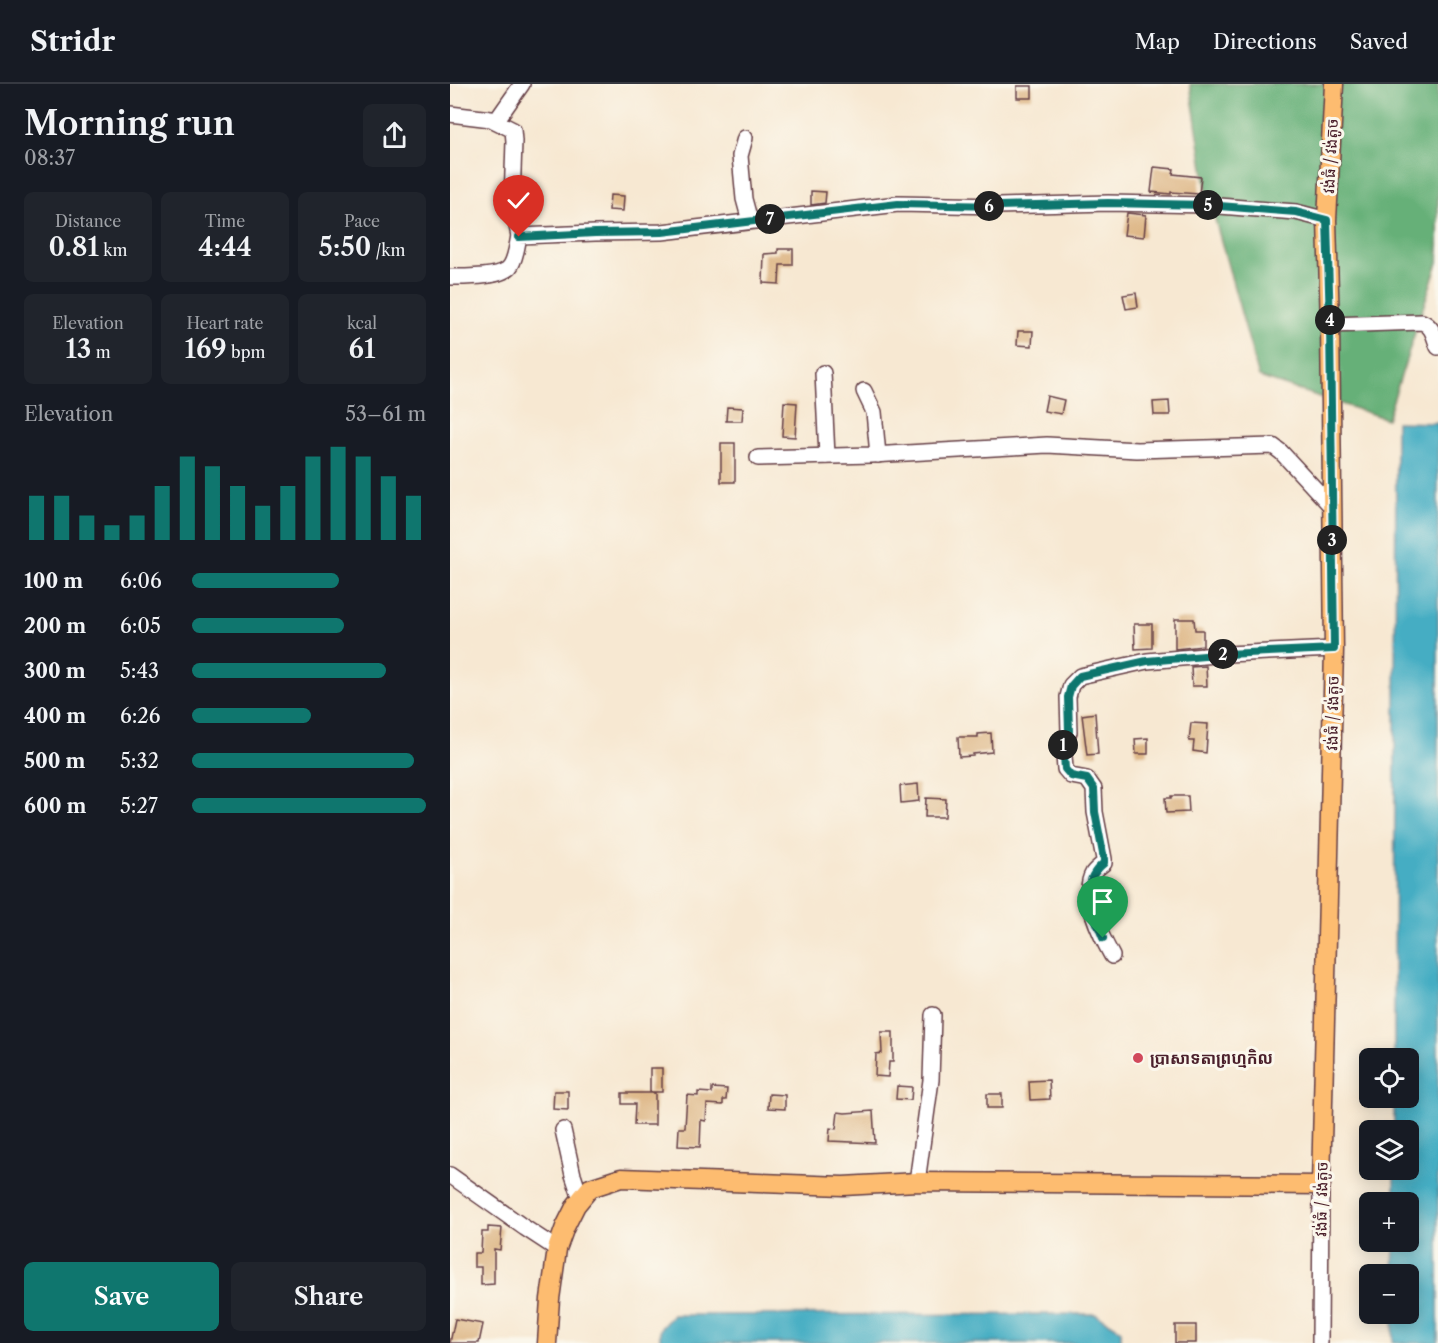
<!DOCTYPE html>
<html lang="en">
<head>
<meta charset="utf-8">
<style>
	body { margin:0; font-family:"Libre Caslon Text","Noto Sans Khmer",serif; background:#20242c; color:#f1f3f6; height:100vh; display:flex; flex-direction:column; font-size:22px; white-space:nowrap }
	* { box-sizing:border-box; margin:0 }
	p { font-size:20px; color:#9ea1a6 }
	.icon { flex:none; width:33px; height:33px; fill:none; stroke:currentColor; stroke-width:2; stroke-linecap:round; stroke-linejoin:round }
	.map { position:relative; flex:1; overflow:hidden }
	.drawer { display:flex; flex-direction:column; background:#171b24; width:450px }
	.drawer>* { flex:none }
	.controls { position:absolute; left:909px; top:964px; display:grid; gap:12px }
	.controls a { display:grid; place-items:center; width:60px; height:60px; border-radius:9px; background:#171b24; box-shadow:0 3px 15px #0003; font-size:30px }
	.pin { position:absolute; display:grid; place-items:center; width:51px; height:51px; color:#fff; margin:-62px -26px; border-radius:50% 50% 50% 0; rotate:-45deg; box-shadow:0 0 6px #0007 }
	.pin .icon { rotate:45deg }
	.km { position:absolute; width:30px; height:30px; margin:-15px; border-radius:50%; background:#222; color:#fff; font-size:16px; line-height:30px; text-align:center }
	.round { display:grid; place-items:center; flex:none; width:63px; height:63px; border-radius:9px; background:#20242c }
	.head { display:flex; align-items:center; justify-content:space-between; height:102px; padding:0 24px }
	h1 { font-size:33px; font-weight:600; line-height:45px }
	.figures { display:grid; grid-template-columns:repeat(3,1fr); gap:9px; height:102px; padding:6px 24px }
	.figures div { display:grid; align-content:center; border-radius:9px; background:#20242c; text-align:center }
	.figures b { font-size:26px; font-weight:600 }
	.figures small { font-size:16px; font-weight:400 }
	.figures p { font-size:16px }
	.chart { height:168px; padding:12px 24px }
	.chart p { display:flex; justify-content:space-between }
	.chart svg { width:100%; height:108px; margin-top:6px; stroke:#0f766e; stroke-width:6 }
	.primary-button { display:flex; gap:12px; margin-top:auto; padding:12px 24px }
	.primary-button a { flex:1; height:69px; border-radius:9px; background:#0f766e; color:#fff; font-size:24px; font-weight:600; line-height:69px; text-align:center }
	.primary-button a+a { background:#20242c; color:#f1f3f6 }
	ul { padding:0 24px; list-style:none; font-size:20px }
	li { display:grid; grid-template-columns:96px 72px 1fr; align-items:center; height:45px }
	li i { height:15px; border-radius:8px; background:#0f766e }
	header { display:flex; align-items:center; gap:36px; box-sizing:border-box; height:84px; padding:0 30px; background:#171b24; border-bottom:2px solid #363941 }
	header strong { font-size:28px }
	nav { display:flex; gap:33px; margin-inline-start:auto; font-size:21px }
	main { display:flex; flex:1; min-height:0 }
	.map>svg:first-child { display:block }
</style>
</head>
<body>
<header>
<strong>Stridr</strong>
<nav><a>Map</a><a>Directions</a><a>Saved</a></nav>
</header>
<main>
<section class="drawer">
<div class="head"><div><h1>Morning run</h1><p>08:37</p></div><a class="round"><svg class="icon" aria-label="share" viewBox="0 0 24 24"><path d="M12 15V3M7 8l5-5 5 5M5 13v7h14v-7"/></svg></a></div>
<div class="figures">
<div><p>Distance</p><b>0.81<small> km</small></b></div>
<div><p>Time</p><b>4:44</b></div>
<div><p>Pace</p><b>5:50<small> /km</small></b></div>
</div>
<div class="figures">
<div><p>Elevation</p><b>13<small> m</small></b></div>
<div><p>Heart rate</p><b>169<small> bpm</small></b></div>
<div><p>kcal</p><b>61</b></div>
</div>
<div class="chart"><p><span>Elevation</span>53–61 m</p>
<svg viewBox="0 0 160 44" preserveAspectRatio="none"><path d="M5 44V26M15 44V26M25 44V34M35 44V38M45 44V34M55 44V22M65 44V10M75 44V14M85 44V22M95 44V30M105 44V22M115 44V10M125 44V6M135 44V10M145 44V18M155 44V26"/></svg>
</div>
<ul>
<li><b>100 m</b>6:06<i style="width:63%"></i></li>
<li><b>200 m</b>6:05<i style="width:65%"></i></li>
<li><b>300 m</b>5:43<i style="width:83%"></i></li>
<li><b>400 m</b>6:26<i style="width:51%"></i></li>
<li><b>500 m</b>5:32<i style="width:95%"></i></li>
<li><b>600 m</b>5:27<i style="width:100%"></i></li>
</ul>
<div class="primary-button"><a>Save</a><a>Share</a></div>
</section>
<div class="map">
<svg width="988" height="1259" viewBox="0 0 988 1259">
	<rect width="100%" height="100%" fill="#fbf7ec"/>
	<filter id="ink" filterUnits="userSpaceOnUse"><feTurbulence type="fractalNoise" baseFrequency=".0167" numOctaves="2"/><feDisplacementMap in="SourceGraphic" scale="12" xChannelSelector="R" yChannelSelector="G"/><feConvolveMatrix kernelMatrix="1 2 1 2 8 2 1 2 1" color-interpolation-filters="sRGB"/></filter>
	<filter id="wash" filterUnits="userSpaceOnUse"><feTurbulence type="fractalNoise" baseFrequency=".008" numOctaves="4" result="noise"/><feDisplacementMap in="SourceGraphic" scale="24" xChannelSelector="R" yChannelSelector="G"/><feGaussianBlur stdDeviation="1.35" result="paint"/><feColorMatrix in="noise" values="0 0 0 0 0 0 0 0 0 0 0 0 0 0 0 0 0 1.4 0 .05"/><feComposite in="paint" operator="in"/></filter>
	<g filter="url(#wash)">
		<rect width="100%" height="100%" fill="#f7e8d2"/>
		<!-- forest -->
		<polygon fill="#66b078" stroke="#586852" stroke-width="1.5" points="740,0 988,0 988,178 937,335 809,293 756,103"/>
		<!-- water -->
		<g fill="#44adc3" stroke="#476677" stroke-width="1.5">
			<polygon points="946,338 988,339 988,1259 943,1259 943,1230 958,1230 958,1191 943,1191 944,1158 958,1158 958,1119 944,1119 944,1086 958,1086 958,1047 944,1047 944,1014 958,1014 958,975 944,975"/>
			<polygon points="645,1230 671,1246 671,1259 210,1259 210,1245 223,1231"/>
		</g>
		<g id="blocks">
			<!-- building -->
			<g fill="#deb787">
				<rect x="567" y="2" width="15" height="12"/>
				<polygon points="704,83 724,85 723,90 751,93 749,110 721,108 721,110 701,108"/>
				<polygon points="361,107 376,108 375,119 361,121"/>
				<polygon points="160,111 174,112 173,127 159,126"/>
				<polygon points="677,129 696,131 694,153 674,151"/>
				<polygon points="328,165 343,165 343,181 330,181 329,200 313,199 314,170 328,169"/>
				<polygon points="686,209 688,223 676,225 673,211"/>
				<polygon points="568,247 583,247 582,262 567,261"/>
				<polygon points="597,312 614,316 611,330 594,327"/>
				<polygon points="719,317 720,331 704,331 703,318"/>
				<polygon points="334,318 347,319 345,353 332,352"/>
				<polygon points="277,323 293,324 292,337 276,337"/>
				<rect x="271" y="359" width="14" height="39"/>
				<polygon points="725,535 744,535 745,546 753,546 753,562 725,565"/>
				<polygon points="684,540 702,540 702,564 685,565"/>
				<polygon points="756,582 757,602 742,602 741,583"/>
				<polygon points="645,629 648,670 637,671 632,631"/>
				<polygon points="741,639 758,640 756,669 743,667 744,657 739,657"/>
				<polygon points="541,649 542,668 523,670 523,672 509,673 508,653 528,653 528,650"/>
				<polygon points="698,654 698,670 686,670 685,655"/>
				<polygon points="468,700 469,717 451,719 450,702"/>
				<polygon points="721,712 738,712 739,728 716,729 715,714 721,714"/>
				<polygon points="476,714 496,715 495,733 475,733"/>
				<polygon points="431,948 443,948 443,978 439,978 438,993 425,992 426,970 432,969"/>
				<rect x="200" y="984" width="12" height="24"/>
				<polygon points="599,996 600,1015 580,1016 579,997"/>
				<polygon points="447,1002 462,1003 461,1016 446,1015"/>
				<polygon points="262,1004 277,1005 276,1016 273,1016 273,1021 257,1020 256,1037 251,1036 250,1063 228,1062 229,1044 235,1044 237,1011 248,1012 248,1008 262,1009"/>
				<polygon points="104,1007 118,1007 118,1026 103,1025"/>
				<polygon points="172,1009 205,1009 205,1041 184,1041 185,1020 172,1020"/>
				<polygon points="319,1010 335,1011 335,1025 318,1024"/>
				<rect x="537" y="1010" width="15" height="14"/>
				<polygon points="423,1027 425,1059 379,1057 380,1044 386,1045 388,1028 395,1029"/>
				<polygon points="38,1143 52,1144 50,1166 44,1165 44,1200 31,1201 31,1183 24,1183 24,1169 31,1169 32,1148 38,1148"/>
				<polygon points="5,1235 33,1240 29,1259 0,1259"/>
				<rect x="725" y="1241" width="21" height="18"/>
			</g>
		</g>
	</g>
	<g filter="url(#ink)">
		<use href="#blocks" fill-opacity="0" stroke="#643d44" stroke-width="1.5"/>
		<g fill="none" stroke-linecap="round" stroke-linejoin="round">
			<!-- minor casing -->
			<g stroke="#643d44" stroke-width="18">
				<g id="minor">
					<polyline points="0,30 41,35 63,46 64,57 62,118 69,152"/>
					<polyline points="46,37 72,0"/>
					<polyline points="295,54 290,72 294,115 300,137"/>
					<path d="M 0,193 C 14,193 54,194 61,181 C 66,173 67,161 69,152 L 145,149 L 212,148 L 448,120 L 549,122 L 658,119 L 757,121 L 846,128 L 877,136"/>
					<path d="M 880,241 L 972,238 C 983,242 984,253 988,263"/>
					<polyline points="373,289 377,372"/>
					<polyline points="414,307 424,328 428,371"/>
					<polyline points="308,374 422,371 597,361 687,366 823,362 831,368 881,422"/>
					<path d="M 662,872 C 651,852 630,811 643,789 C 646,785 650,782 654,779 L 654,775 L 645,728 L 644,705 L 637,695 L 621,692 L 615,685 L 613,658 L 619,648 L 618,613 L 621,601 L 630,592 L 697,577 L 777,570 L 884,565"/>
					<polyline points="113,1046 123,1091 131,1115"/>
					<polyline points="0,1091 75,1144 107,1165"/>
					<polyline points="467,1098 481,996 483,931"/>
					<polyline points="870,1259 871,1101"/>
				</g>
			</g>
			<!-- major casing -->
			<g stroke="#643d44" stroke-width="21">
				<polyline id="major" points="97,1259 100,1215 107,1165 115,1143 126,1121 140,1104 171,1094 393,1102 467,1098 871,1101 884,565 880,241 877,136 884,0"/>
			</g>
			<!-- minor -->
			<use href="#minor" stroke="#fff" stroke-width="15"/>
			<!-- major -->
			<use href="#major" stroke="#fdbc70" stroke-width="18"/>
		</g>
	</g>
	<g fill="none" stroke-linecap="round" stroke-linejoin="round" filter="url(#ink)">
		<!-- route casing -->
		<g stroke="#fff" stroke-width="12">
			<path id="route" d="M 69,153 L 145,149 L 212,148 L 448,120 L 549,122 L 658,119 L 757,121 L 846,128 L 877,136 L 880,241 L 884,565 L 777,570 L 697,577 L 630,592 L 621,602 L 618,613 L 619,648 L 613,658 L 615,685 L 621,692 L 637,695 L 644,705 L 645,728 L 654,775 L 654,779 C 627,800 643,828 653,854"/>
		</g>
		<!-- route -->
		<use href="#route" stroke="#0f766e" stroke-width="8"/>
	</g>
	<!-- markers -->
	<circle fill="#d1495b" stroke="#fbf7ec" stroke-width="2" cx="688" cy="974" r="6"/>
	<g text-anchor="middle" stroke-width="6" stroke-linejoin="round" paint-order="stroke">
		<!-- street labels -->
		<g font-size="16" fill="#4a1f2b" stroke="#fbf7ec">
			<text transform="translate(880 72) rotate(-87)" y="6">វង់ធំ / វង់តូច</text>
			<text transform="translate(882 629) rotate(-89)" y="6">វង់ធំ / វង់តូច</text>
			<text transform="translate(871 1115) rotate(-89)" y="6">វង់ធំ / វង់តូច</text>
		</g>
		<!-- poi labels -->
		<g font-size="16" font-weight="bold" fill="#4a1f2b" stroke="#fbf7ec" text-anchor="start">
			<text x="700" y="980">ប្រាសាទតាព្រហ្មកិល</text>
		</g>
	</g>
</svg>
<div class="controls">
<a><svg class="icon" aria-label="locate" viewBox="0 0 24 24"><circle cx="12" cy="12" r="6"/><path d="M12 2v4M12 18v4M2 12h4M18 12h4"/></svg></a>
<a><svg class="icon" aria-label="layers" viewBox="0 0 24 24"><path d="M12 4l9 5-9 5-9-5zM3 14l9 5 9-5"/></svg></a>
<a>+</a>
<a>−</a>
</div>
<div class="pin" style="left:653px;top:854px;background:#1e9e55"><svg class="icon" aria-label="arrive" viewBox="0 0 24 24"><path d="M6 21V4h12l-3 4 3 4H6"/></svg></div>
<div class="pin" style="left:69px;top:153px;background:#d93025"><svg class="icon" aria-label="check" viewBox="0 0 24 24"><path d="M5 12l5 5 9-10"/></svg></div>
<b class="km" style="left:613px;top:661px">1</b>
<b class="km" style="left:773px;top:570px">2</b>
<b class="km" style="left:882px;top:456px">3</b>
<b class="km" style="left:880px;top:236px">4</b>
<b class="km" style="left:758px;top:121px">5</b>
<b class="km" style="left:539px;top:122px">6</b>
<b class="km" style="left:320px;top:135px">7</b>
</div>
</main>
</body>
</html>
